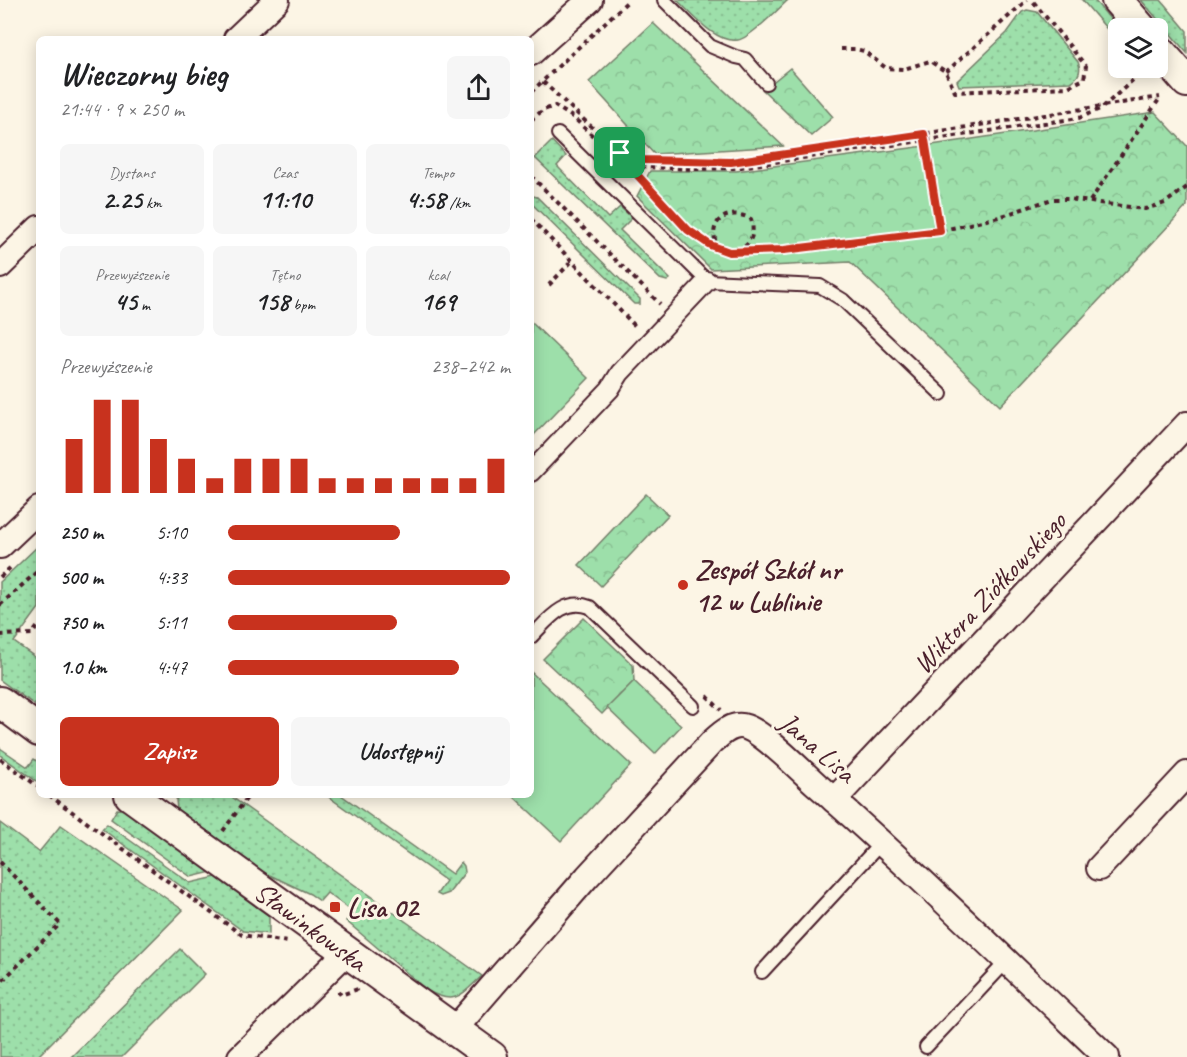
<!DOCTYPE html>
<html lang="pl">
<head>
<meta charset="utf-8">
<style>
	body { margin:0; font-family:Caveat,sans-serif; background:#f6f6f6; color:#202124; height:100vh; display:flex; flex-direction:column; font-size:22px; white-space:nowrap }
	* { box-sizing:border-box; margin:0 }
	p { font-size:20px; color:#757577 }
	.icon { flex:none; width:33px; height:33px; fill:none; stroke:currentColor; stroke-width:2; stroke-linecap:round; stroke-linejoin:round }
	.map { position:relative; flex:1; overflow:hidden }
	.side { position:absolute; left:36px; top:36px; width:498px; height:762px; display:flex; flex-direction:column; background:#fff; border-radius:9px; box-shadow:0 3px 15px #0003 }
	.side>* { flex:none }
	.buttons { position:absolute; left:1108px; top:18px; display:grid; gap:12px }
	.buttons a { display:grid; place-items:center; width:60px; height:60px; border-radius:9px; background:#fff; box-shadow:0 3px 15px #0003; font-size:30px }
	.pin { position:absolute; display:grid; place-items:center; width:51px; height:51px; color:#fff; margin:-26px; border-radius:12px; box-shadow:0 3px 9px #0006 }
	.round { display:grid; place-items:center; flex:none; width:63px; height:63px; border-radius:9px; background:#f6f6f6 }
	.headline { display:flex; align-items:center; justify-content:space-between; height:102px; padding:0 24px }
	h1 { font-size:33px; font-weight:800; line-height:45px }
	.figures { display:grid; grid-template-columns:repeat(3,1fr); gap:9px; height:102px; padding:6px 24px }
	.figures div { display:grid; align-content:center; border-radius:9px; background:#f6f6f6; text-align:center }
	.figures b { font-size:26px; font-weight:800 }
	.figures small { font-size:16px; font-weight:400 }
	.figures p { font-size:16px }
	.chart { height:168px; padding:12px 24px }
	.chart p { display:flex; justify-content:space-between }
	.chart svg { width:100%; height:108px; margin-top:6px; stroke:#c8321e; stroke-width:6 }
	.action { display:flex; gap:12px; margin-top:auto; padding:12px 24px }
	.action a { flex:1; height:69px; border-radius:9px; background:#c8321e; color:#fff; font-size:24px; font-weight:800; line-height:69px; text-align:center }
	.action a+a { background:#f6f6f6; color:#202124 }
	ul { padding:0 24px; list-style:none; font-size:20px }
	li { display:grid; grid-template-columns:96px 72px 1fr; align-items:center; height:45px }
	li i { height:15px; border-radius:8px; background:#c8321e }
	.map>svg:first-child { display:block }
</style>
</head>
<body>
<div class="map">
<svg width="1187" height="1057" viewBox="0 0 1187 1057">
	<defs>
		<pattern id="grass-dots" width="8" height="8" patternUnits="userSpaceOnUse" patternTransform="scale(1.5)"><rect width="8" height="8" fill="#9ddfaa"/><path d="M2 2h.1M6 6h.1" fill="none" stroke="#89bf92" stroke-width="1.8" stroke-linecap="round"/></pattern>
		<pattern id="forest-crowns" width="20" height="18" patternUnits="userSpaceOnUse" patternTransform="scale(1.5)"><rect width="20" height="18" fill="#9ddfaa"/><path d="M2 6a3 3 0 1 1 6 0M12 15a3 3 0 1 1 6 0" fill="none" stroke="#89bf92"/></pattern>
	</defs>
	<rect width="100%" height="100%" fill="#fcf5e5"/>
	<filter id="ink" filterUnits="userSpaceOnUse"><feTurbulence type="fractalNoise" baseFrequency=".0167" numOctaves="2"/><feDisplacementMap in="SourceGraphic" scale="12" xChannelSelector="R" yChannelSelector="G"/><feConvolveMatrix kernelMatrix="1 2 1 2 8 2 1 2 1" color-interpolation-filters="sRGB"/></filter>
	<g filter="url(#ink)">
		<!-- grass -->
		<g fill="url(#grass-dots)" stroke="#747f6a" stroke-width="1.5">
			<path d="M 677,0 L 788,0 C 779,9 748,39 738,40 C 716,44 691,13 677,0 Z"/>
			<polygon points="1082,0 1094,0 1119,29 1119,43"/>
			<polygon points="1141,0 1161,0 1187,31 1187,53"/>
			<path d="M 1027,10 L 1037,12 L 1078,62 C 1082,71 1079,77 1071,82 L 959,86 L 957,81 L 1007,33 L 1022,12 Z"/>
			<polygon points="552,141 566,156 557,166 608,218 620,207 632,218 620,230 670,279 667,281 660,279 535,158"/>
			<polygon points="533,196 537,197 640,299 640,304 634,304 531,203 531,198"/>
			<polygon points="39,545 39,608 14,642 39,660 39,708 0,680 0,582"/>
			<polygon points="0,748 28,767 34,759 39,763 39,783 0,755"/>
			<path d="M 180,795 L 229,795 L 482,976 C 461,995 456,1006 428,991 L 346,921 L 353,912 L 327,893 L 320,901 L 310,894 L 261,871 L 177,809 L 176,800 Z"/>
			<polygon points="326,795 341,795 452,874 461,862 464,866 465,872 449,893 441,896 437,894 446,881"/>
			<polygon points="117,809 130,810 216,871 191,877 111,819"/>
			<polygon points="0,823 39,852 61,825 183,910 37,1057 0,1057"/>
			<polygon points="107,824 190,883 216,877 269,916 269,934 243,931 102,829"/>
			<polygon points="180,949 205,974 122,1057 71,1057"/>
		</g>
		<!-- forest -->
		<g fill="url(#forest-crowns)" stroke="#747f6a" stroke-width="1.5">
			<polygon points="653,23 783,146 654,154 589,82"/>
			<polygon points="790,68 833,117 811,136 763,90"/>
			<polygon points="1155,112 1187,146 1187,206 1000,406 850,262 711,269 637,196 650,171 736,171 911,148"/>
			<polygon points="646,494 668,515 601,586 579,565"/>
			<polygon points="584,618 633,665 634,681 602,714 543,659"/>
		</g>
		<!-- pitch -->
		<g fill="#9ddfaa" stroke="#747f6a" stroke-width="1.5">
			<polygon points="531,322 589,378 531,438"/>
			<polygon points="531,672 631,765 561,841 512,795 531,795"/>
			<polygon points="634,681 681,726 655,754 607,708"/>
		</g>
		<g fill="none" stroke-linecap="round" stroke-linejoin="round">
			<!-- service casing -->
			<g stroke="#4a1f2b" stroke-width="16">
				<g id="service">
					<polyline points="664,0 710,46 736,57 745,59 766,83"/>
					<polyline points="558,134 707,281 820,286 843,300 941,394"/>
					<path d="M 531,637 C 548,620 564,597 590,607 L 693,706"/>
					<polyline points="762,972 881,843"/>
					<polyline points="926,1047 1006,962"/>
				</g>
			</g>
			<!-- pedestrian casing -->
			<g stroke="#4a1f2b" stroke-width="22">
				<polyline id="pedestrian" points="531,472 610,389 620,373 707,281"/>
			</g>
			<!-- minor casing -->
			<g stroke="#4a1f2b" stroke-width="28">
				<g id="minor">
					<polyline points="236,39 277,0"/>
					<polyline points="531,53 590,0"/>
					<polyline points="0,266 39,228"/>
					<polyline points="0,546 39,509"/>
					<polyline points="834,800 1187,424"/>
					<polyline points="1099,868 1187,774"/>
					<path d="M 454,1030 L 587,877 L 711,743 C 720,735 732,722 746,727 C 764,733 801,771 817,785 C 916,872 1011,966 1107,1057"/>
					<polyline points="240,1057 347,952"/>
				</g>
			</g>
			<!-- tertiary casing -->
			<g stroke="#4a1f2b" stroke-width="34">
				<g id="tertiary">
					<polyline points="1117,0 1141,28"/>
					<polyline points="1158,49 1187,82"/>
					<polyline points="0,702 39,731"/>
					<polyline points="130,795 492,1057"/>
				</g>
			</g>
			<!-- path -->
			<g stroke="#4a1f2b" stroke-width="4" stroke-dasharray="4.5 4.5" stroke-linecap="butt">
				<polyline points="841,49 855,49 864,51 886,68 904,69 930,61 946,72 955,92 1068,87 1084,79 1086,66 1032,0"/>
				<polyline points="946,72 1027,0"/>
				<polyline points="543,82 620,153 644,160 692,162 731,162 793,154 1160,97"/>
				<polyline points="531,92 629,0"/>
				<polyline points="531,120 543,110 555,106 574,118 616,158 643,167 695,169 734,168 1079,118 1102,108 1144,70"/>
				<polyline points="925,140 940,231"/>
				<polyline points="614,151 688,230 710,245 728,252 784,250 940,231 999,217 1052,199 1068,199 1145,209 1165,203 1187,187"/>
				<polyline points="531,176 660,304"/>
				<polyline points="1090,201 1160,98"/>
				<polyline points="531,219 637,328"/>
				<path d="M 719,249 C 704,223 727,206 751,219 C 755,232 752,244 739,250"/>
				<polyline points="549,285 572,261"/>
				<polyline points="0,577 12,566"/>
				<polyline points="0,605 39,570"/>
				<polyline points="0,635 32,634 39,625"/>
				<polyline points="707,696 721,710"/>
				<polyline points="0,759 39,787"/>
				<polyline points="49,795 242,935 288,942"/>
				<polyline points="223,831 249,795"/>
				<polyline points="0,862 60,924 0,983"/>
				<polyline points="338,991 341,995 358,989"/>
			</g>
			<!-- service -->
			<use href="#service" stroke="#fcf5e5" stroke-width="12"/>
			<!-- pedestrian -->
			<use href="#pedestrian" stroke="#fcf5e5" stroke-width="18"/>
			<!-- minor -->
			<use href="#minor" stroke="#fcf5e5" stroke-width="24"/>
			<!-- tertiary -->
			<use href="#tertiary" stroke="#fcf5e5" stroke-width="30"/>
		</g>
	</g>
	<g fill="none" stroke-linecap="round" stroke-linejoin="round" filter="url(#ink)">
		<!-- route casing -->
		<g stroke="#fff" stroke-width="12">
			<polygon id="route" points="924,134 940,231 784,250 729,252 710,245 688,230 605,140 620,153 644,160 731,162"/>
		</g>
		<!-- route -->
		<use href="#route" stroke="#c8321e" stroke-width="8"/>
	</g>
	<!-- markers -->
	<g fill="#c8321e" stroke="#fcf5e5" stroke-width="2">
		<circle cx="683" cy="585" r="6"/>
		<rect x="329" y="901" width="12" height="12" rx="3"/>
	</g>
	<g text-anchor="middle" stroke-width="6" stroke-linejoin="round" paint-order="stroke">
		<!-- poi labels -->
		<g font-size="28" font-weight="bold" fill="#4a1f2b" stroke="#fcf5e5" text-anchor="start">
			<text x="695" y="579">Zespół Szkół nr<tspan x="695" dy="32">12 w Lublinie</tspan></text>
			<text x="347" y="917">Lisa 02</text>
		</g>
		<!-- street labels -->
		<g font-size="28" fill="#4a1f2b" stroke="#fcf5e5">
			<text transform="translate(989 592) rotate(-47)" y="10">Wiktora Ziółkowskiego</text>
			<text transform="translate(818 747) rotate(41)" y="10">Jana Lisa</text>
			<text transform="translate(311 926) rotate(36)" y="10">Sławinkowska</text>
		</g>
	</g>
</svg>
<div class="buttons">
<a><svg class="icon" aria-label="layers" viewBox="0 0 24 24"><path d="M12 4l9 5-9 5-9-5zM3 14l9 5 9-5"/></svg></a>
</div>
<div class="pin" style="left:620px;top:153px;background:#1e9e55"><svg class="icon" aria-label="arrive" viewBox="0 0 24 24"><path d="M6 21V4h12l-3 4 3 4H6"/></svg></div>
<section class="side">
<div class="headline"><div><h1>Wieczorny bieg</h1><p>21:44 · 9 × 250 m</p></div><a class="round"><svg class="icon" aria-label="share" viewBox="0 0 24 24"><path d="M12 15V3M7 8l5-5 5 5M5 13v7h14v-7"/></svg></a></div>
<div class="figures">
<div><p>Dystans</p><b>2.25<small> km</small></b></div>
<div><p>Czas</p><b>11:10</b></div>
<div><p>Tempo</p><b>4:58<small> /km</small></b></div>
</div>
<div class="figures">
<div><p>Przewyższenie</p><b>45<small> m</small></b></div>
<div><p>Tętno</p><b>158<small> bpm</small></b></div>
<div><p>kcal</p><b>169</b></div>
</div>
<div class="chart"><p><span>Przewyższenie</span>238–242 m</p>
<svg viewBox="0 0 160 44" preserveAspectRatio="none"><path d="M5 44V22M15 44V6M25 44V6M35 44V22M45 44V30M55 44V38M65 44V30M75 44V30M85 44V30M95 44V38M105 44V38M115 44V38M125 44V38M135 44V38M145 44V38M155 44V30"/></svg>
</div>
<ul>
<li><b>250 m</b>5:10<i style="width:61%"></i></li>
<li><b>500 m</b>4:33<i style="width:100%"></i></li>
<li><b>750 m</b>5:11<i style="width:60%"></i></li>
<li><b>1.0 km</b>4:47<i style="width:82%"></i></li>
</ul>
<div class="action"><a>Zapisz</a><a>Udostępnij</a></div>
</section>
</div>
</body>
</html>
